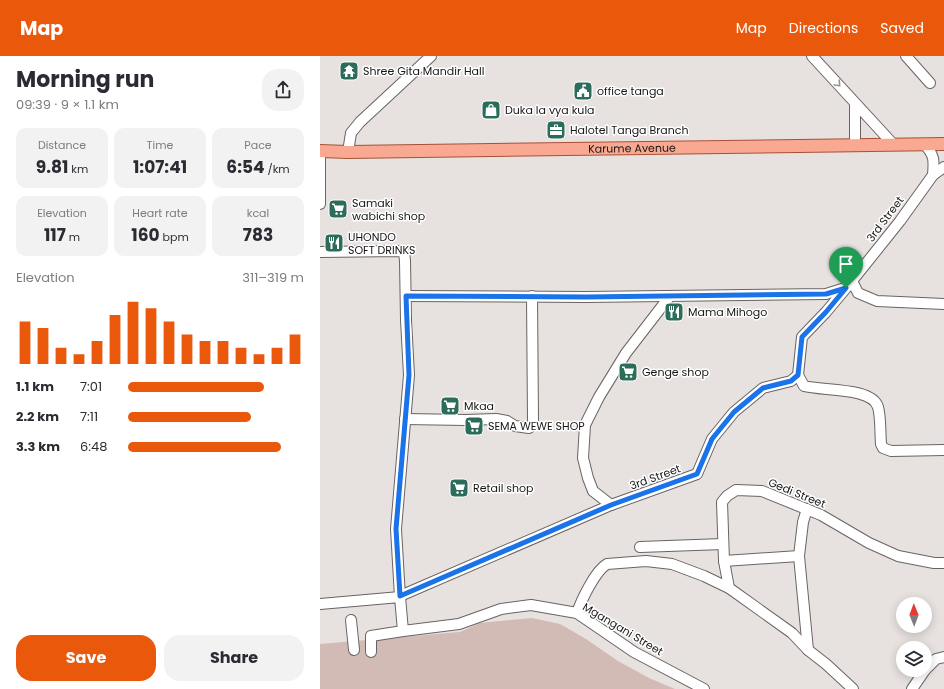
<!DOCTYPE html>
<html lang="en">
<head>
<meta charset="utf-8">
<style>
	body { margin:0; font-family:Poppins,sans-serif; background:#f2f2f3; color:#2b2b33; height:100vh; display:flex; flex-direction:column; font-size:15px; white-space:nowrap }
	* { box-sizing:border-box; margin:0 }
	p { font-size:13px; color:#7c7c81 }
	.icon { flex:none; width:22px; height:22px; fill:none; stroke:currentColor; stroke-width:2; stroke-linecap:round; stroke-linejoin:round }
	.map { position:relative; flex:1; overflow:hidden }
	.panel { display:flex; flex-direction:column; background:#fff; width:320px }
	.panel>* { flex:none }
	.needle { width:26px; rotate:359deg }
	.tools { position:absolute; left:576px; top:541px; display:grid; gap:8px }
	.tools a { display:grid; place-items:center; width:36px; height:36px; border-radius:50%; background:#fff; box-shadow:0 2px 10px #0003; font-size:20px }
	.pin { position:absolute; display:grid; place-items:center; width:34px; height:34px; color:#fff; margin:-41px -17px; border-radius:50% 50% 50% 0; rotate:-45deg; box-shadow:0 0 4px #0007 }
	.pin .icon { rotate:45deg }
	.round { display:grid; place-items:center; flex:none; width:42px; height:42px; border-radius:16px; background:#f2f2f3 }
	.overview { display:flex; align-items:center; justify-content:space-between; height:68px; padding:0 16px }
	h1 { font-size:22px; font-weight:700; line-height:30px }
	.stats { display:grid; grid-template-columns:repeat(3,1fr); gap:6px; height:68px; padding:4px 16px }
	.stats div { display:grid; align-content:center; border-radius:10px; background:#f2f2f3; text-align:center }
	.stats b { font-size:17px; font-weight:700 }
	.stats small { font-size:11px; font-weight:400 }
	.stats p { font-size:11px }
	.chart { height:112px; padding:8px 16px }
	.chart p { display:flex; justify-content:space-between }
	.chart svg { width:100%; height:72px; margin-top:4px; stroke:#ea580c; stroke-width:6 }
	.primary-button { display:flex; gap:8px; margin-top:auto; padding:8px 16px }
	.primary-button a { flex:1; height:46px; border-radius:16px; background:#ea580c; color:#fff; font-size:16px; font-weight:700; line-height:46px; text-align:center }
	.primary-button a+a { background:#f2f2f3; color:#2b2b33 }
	ul { padding:0 16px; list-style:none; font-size:13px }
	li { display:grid; grid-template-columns:64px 48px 1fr; align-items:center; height:30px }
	li i { height:10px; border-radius:5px; background:#ea580c }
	header { display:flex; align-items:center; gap:24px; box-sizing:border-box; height:56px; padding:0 20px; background:#ea580c; color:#fff }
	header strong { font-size:19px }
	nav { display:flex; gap:22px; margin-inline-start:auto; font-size:14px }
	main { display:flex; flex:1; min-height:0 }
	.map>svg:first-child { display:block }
</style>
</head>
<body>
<header>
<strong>Map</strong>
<nav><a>Map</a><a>Directions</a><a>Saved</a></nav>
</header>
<main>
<section class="panel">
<div class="overview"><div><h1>Morning run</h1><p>09:39 · 9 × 1.1 km</p></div><a class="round"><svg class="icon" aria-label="share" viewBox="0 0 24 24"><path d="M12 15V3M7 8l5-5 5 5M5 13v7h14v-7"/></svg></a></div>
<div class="stats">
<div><p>Distance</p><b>9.81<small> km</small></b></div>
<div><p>Time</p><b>1:07:41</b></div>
<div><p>Pace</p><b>6:54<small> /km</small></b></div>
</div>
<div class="stats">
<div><p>Elevation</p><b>117<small> m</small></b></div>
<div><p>Heart rate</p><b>160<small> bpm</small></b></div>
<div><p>kcal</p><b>783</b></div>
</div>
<div class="chart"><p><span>Elevation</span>311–319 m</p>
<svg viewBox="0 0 160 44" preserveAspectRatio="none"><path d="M5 44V18M15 44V22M25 44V34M35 44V38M45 44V30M55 44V14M65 44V6M75 44V10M85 44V18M95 44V26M105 44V30M115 44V30M125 44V34M135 44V38M145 44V34M155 44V26"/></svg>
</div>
<ul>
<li><b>1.1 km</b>7:01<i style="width:77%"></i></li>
<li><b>2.2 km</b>7:11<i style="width:70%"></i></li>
<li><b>3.3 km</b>6:48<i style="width:87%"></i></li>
</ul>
<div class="primary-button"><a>Save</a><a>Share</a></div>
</section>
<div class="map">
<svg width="624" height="633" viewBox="0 0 624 633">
	<rect width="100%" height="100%" fill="#e7e2e0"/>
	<!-- green -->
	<polygon fill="#d2bbb4" points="212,562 240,568 266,583 298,605 329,622 355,633 0,633 0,588 140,576 160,567"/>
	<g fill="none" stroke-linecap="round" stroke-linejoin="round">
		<!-- minor casing -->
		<g stroke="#696463" stroke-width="12">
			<g id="minor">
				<polyline points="492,0 573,88"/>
				<polyline points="586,0 610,27"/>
				<polyline points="535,89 535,48"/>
				<path d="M 605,89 C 615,100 614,105 613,119"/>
				<polyline points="28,96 31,77 40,66 111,0"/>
				<polyline points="0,148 0,95"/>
				<polyline points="0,196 78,195 84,196 85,205 86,264 89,319 76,473 80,541"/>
				<polyline points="532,225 538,237 557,245 624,248"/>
				<polyline points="86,240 266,241 506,238 525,232"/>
				<path d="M 478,319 L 484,330 C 502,335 552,331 558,351 C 561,362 560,376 561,388 L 563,392 L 571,395 L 624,394"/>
				<polyline points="85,363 146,364 176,363 187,365 195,370 209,372 212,369 213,365 212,240"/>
				<polyline points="291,449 273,435 268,422 263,402 265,369 279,341 306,297 350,240"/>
				<polyline points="487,453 483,466 479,500 488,594"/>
				<polyline points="320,491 403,488"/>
				<polyline points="404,505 479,500"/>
				<polyline points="409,532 404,505 402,446 407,440 416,434 442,435 501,459 549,487 578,500 614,507 624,507"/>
				<polyline points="80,540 291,449 377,418 392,383 414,356 443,332 471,325 478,319 482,281 506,256 532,225 580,165 613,119 624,111"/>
				<polyline points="0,548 80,541 83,575 139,568 181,553 211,549 257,557 314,596 384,633"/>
				<path d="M 257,557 C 261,545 275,515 287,508 L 326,505 L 352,508 L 384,520 L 409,532 L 472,577 L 488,594 L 506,608 L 533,633"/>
				<polyline points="31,564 34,594"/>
				<polyline points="51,596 51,580 83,575"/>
				<polyline points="605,614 616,603 624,601"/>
				<polyline points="592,633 605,614"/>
			</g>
		</g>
		<!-- major casing -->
		<g stroke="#a85036" stroke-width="14">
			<g id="major">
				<path id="s1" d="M 0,95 L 28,96 L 624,88"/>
			</g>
		</g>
		<!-- minor -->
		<use href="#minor" stroke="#fff" stroke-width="10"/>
		<!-- major -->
		<use href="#major" stroke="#f9a991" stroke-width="12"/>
	</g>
	<!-- one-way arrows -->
	<defs><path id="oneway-chevron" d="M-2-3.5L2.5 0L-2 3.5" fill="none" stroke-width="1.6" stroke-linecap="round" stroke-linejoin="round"/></defs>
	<use stroke="#979696" href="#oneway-chevron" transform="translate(518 28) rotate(47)"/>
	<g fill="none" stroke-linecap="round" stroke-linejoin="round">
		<!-- route casing -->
		<g stroke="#fff" stroke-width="8">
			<polygon id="route" points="526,232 506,256 482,281 478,319 471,325 443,332 414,356 392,383 377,418 291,449 80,540 76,473 89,319 86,240 266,241 506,238"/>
		</g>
		<!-- route -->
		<use href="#route" stroke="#1a73e8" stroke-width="5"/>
	</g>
	<!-- icons -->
	<defs>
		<g id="temple-square" transform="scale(1)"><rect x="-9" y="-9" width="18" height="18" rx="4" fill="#2c6c5a" stroke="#fff"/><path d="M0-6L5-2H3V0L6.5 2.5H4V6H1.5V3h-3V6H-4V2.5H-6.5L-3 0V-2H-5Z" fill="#fff"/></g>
		<g id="civic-square" transform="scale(1)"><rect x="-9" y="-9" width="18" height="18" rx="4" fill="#2c6c5a" stroke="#fff"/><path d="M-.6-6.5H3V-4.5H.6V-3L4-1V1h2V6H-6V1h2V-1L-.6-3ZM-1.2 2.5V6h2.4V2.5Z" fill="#fff"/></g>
		<g id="shop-square" transform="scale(1)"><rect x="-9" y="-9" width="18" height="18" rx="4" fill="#2c6c5a" stroke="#fff"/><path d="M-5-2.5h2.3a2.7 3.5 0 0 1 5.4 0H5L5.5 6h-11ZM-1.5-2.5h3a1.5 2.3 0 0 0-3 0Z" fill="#fff"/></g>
		<g id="office-square" transform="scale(1)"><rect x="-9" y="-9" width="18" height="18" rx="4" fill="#2c6c5a" stroke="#fff"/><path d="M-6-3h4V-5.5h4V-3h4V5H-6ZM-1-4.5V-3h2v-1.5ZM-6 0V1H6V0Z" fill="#fff"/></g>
		<g id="supermarket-square" transform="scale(1)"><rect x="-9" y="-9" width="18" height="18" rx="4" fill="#2c6c5a" stroke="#fff"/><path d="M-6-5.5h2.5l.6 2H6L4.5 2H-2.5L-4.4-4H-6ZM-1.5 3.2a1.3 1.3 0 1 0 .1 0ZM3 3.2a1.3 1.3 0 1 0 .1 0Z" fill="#fff"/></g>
		<g id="restaurant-square" transform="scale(1)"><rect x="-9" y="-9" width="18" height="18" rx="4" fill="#2c6c5a" stroke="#fff"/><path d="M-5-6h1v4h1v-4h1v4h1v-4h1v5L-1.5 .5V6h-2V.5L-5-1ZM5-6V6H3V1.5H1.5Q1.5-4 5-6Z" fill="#fff"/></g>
	</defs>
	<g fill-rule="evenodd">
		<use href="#temple-square" x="29" y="15"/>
		<use href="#civic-square" x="263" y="35"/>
		<use href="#shop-square" x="171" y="54"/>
		<use href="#office-square" x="236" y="74"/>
		<use href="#supermarket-square" x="18" y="153"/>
		<use href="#restaurant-square" x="14" y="187"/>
		<use href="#restaurant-square" x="354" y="256"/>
		<use href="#supermarket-square" x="308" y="316"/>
		<use href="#supermarket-square" x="130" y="350"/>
		<use href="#supermarket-square" x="154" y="370"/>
		<use href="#supermarket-square" x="139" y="432"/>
	</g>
	<g text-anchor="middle" stroke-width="3" stroke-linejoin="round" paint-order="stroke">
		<!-- poi labels -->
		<g font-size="11" fill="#181616" stroke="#fff" text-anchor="start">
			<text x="43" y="19">Shree Gita Mandir Hall</text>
			<text x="277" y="39">office tanga</text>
			<text x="185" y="58">Duka la vya kula</text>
			<text x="250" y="78">Halotel Tanga Branch</text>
			<text x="32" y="151">Samaki<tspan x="32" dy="13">wabichi shop</tspan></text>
			<text x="28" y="185">UHONDO<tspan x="28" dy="13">SOFT DRINKS</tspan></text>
			<text x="368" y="260">Mama Mihogo</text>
			<text x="322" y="320">Genge shop</text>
			<text x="144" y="354">Mkaa</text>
			<text x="168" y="374">SEMA WEWE SHOP</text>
			<text x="153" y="436">Retail shop</text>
		</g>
		<!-- street labels -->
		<g font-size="11" fill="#181616" stroke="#fff">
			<text dy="4" stroke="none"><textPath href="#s1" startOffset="312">Karume Avenue</textPath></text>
			<text transform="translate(565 163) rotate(-53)" y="4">3rd Street</text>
			<text transform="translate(335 421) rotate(-20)" y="4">3rd Street</text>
			<text transform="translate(477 437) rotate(22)" y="4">Gedi Street</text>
			<text transform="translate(303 573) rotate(31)" y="4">Mgangani Street</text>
		</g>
	</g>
</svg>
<div class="tools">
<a><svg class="needle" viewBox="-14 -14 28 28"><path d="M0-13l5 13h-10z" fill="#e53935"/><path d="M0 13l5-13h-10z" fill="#7c7c81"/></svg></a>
<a><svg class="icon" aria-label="layers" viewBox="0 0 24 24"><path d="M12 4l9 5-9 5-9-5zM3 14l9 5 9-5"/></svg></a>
</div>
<div class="pin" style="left:526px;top:232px;background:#1e9e55"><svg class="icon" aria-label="arrive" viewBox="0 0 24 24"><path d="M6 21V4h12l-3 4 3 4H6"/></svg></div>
</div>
</main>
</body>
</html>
